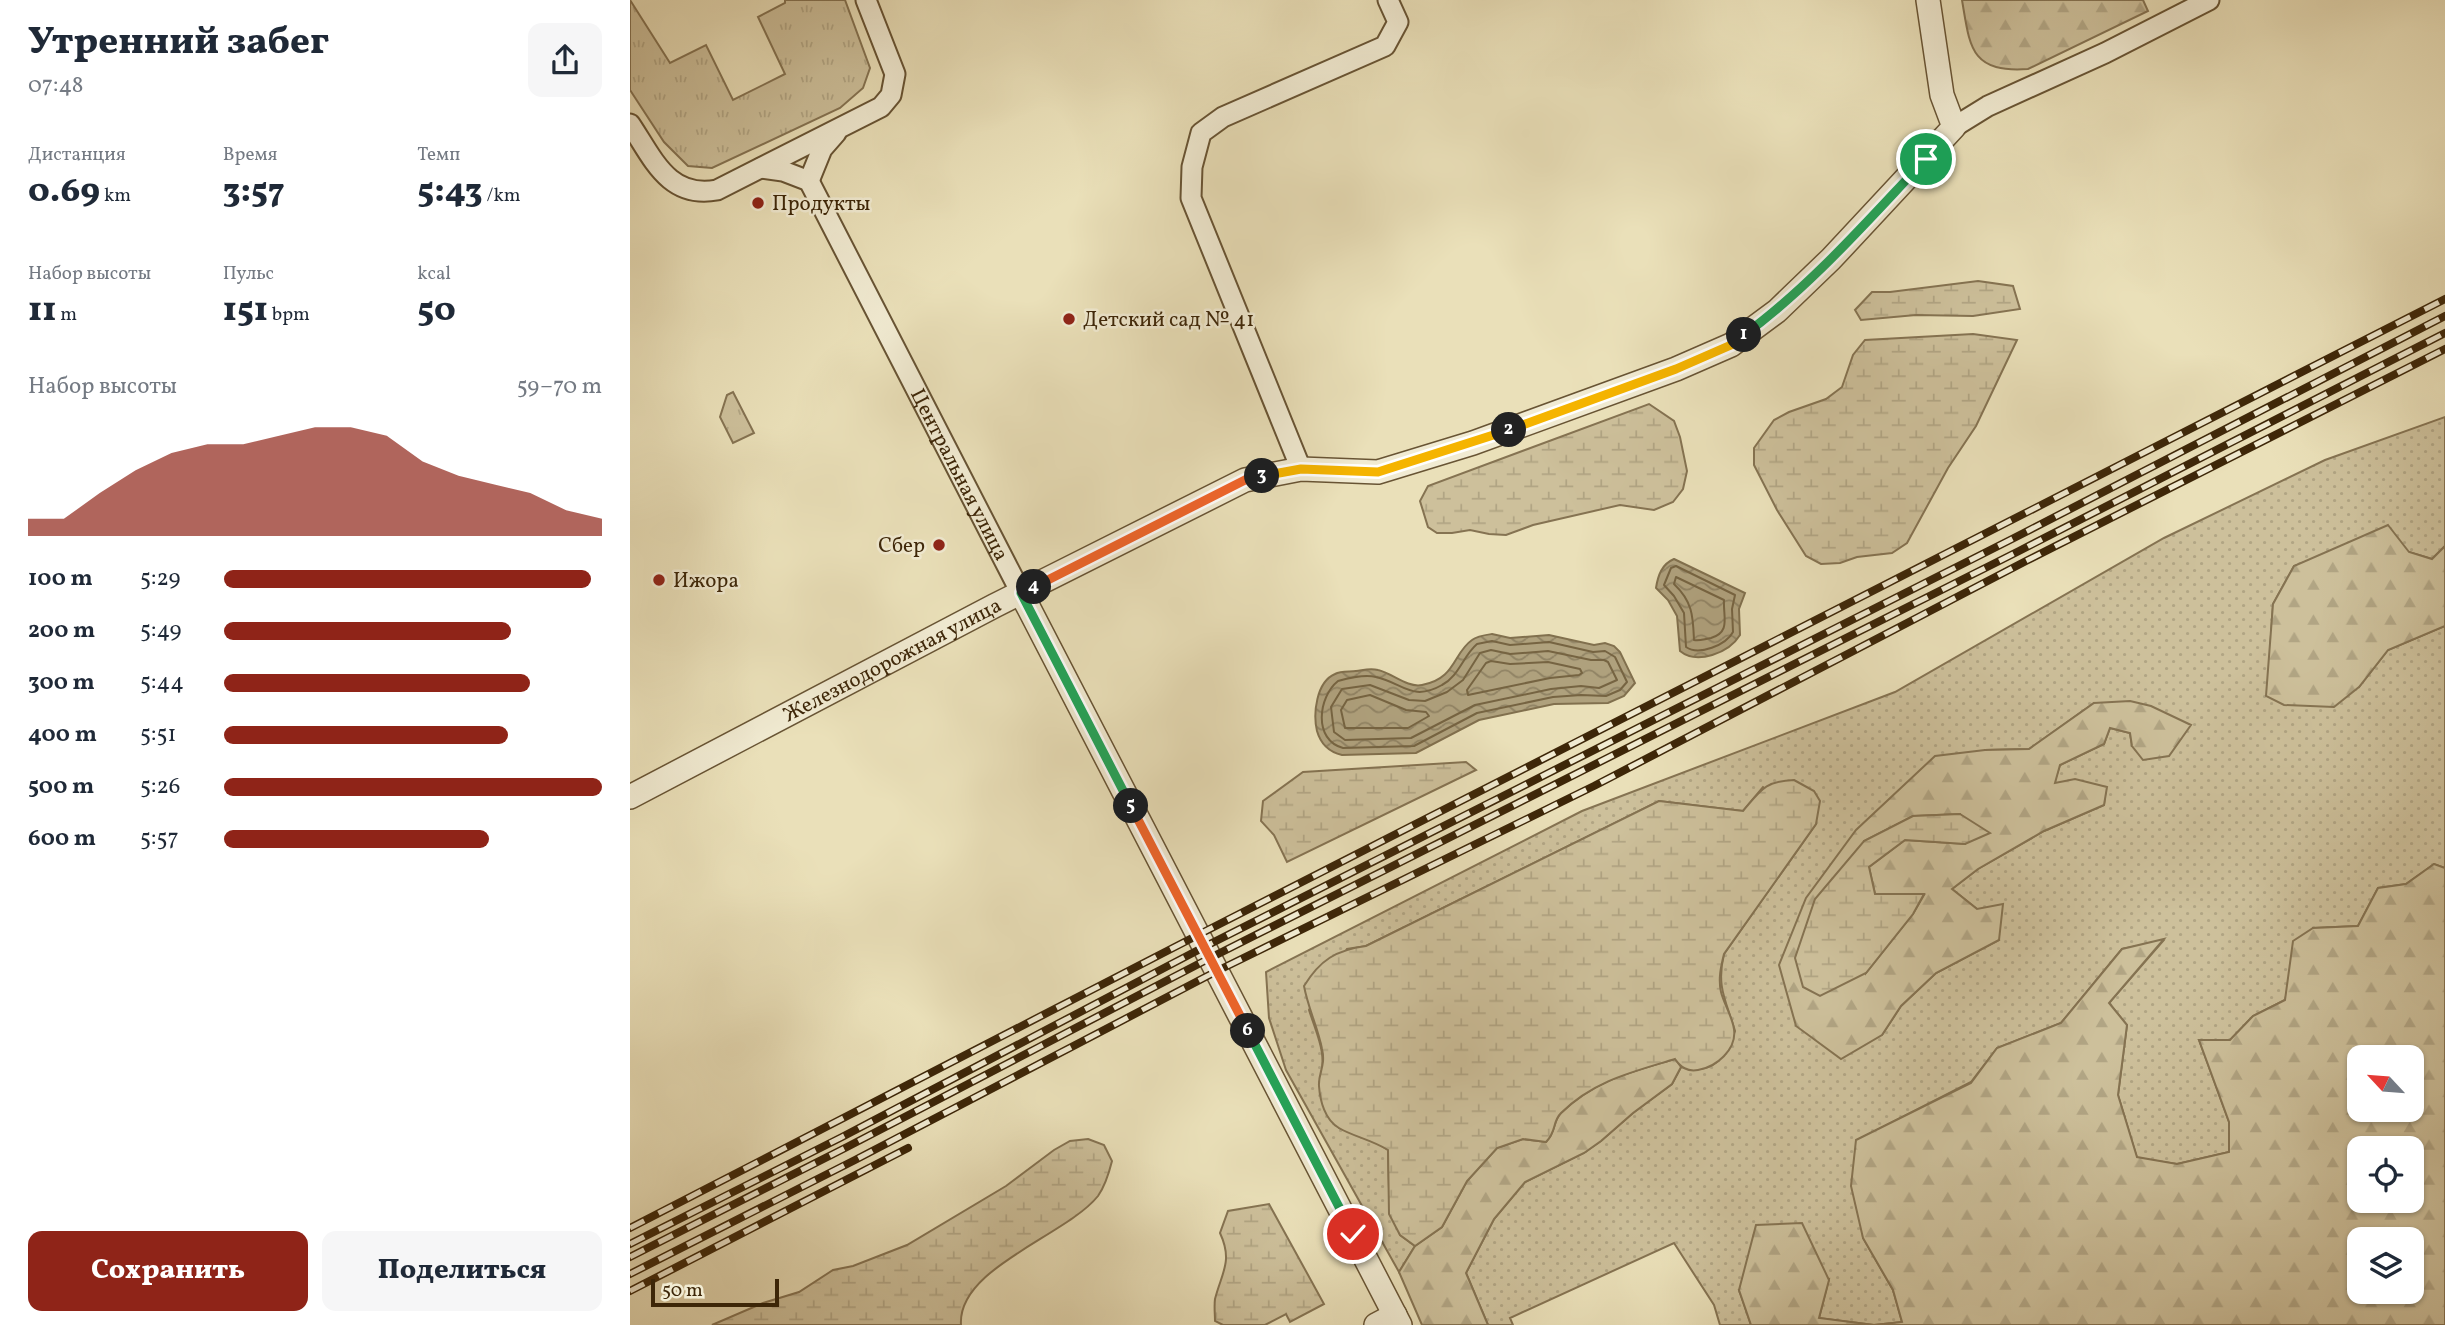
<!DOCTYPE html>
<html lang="ru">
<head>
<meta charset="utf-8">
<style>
	body { margin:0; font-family:Vollkorn,serif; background:#f6f6f7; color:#1f2937; height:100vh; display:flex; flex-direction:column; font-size:26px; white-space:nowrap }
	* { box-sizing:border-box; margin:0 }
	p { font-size:23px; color:#747a83 }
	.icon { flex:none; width:38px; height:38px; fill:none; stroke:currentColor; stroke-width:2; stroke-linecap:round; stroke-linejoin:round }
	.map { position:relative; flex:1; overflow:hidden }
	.sheet { display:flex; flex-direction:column; background:#fff; width:630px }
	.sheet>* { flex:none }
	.needle { width:46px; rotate:296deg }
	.controls { position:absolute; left:1717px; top:1045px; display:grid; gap:14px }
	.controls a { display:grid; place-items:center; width:77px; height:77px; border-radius:14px; background:#fff; box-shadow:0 2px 5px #0004; font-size:35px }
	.scale { position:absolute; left:21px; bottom:18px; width:128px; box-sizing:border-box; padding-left:7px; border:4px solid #3d2608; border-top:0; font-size:19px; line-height:24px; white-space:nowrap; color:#3d2608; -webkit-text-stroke:5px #f1ebd2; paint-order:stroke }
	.pin { position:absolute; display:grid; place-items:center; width:60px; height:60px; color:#fff; margin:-30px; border:4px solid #fff; border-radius:50%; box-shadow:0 2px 7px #0007 }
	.km { position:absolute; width:35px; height:35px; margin:-18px; border-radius:50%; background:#222; color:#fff; font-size:19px; line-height:35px; text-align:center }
	.round { display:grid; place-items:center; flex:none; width:74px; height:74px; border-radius:14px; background:#f6f6f7 }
	.overview { display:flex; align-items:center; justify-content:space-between; height:119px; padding:0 28px }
	h1 { font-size:38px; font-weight:800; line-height:52px }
	.metrics { display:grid; grid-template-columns:repeat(3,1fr); gap:10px; height:119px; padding:7px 28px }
	.metrics div { display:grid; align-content:center }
	.metrics b { font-size:35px; font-weight:800 }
	.metrics small { font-size:19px; font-weight:400 }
	.metrics p { font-size:19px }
	.chart { height:196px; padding:14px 28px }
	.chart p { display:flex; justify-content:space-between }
	.chart svg { width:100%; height:126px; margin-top:7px; fill:#8f2418; opacity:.7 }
	.cta { display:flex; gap:14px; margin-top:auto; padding:14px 28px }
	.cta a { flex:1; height:80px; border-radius:14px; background:#8f2418; color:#fff; font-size:28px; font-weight:800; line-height:80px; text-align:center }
	.cta a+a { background:#f6f6f7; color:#1f2937 }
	ul { padding:0 28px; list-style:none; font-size:23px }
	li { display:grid; grid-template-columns:112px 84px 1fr; align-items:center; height:52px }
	li i { height:18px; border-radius:9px; background:#8f2418 }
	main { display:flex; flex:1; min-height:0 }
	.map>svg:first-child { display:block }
</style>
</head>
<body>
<main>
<section class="sheet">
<div class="overview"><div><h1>Утренний забег</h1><p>07:48</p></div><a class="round"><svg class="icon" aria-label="share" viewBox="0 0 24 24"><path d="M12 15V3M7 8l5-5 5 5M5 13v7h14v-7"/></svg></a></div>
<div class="metrics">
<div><p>Дистанция</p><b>0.69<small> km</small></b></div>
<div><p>Время</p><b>3:57</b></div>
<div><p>Темп</p><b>5:43<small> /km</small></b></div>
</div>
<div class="metrics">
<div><p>Набор высоты</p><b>11<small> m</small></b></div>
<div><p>Пульс</p><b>151<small> bpm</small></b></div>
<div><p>kcal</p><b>50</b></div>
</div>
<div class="chart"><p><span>Набор высоты</span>59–70 m</p>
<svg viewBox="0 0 160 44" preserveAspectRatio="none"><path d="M0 44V38L10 38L20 29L30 21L40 15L50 12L60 12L70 9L80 6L90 6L100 9L110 18L120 23L130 26L140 29L150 35L160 38V44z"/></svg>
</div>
<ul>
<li><b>100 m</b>5:29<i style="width:97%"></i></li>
<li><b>200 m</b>5:49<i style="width:76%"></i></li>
<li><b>300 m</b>5:44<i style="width:81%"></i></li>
<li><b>400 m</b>5:51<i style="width:75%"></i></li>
<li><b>500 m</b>5:26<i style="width:100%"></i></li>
<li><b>600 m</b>5:57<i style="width:70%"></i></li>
</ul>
<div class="cta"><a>Сохранить</a><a>Поделиться</a></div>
</section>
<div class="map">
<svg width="1815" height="1325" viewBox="0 0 1815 1325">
	<defs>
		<pattern id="grass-dots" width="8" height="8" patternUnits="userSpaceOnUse" patternTransform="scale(1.75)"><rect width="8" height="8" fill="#cdc09b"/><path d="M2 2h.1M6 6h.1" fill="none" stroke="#b1a584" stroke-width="1.8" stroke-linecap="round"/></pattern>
		<pattern id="forest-firs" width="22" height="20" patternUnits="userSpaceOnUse" patternTransform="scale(1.75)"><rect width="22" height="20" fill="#cdc09b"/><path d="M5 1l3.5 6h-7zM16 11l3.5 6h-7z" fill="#b1a584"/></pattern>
		<pattern id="wetland-marsh" width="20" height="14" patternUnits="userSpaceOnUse" patternTransform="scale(1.75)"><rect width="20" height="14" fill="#cdc09b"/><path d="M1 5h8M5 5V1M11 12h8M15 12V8" fill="none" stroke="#b1a584"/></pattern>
		<pattern id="park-tufts" width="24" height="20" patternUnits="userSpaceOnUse" patternTransform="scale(1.75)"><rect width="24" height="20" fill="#cdc09b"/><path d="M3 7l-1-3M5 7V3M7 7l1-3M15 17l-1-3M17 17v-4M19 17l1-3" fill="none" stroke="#b1a584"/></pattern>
		<pattern id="water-waves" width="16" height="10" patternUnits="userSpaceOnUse" patternTransform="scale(1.75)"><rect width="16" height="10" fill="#afa17d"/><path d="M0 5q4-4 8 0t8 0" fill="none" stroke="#908364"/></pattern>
	</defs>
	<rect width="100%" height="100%" fill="#eae0b9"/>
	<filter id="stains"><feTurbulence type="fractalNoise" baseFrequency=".00286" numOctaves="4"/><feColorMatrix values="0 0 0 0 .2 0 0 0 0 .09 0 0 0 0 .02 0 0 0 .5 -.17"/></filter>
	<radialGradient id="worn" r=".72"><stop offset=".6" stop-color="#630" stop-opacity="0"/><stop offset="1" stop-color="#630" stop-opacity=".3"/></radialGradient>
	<!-- grass -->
	<path fill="url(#grass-dots)" stroke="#857352" stroke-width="2" fill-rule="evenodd" d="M 1815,417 L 1815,546 L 1802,559 L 1779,552 L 1696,554 L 1664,566 L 1643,604 L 1640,650 L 1729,687 L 1758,650 L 1815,626 L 1815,868 L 1804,864 L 1776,884 L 1748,888 L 1728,926 L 1683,928 L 1655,1000 L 1623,1016 L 1600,1040 L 1569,1040 L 1599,1122 L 1599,1152 L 1547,1164 L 1507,1158 L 1488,1095 L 1497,1025 L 1479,1003 L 1533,941 L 1492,949 L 1431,1023 L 1367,1048 L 1341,1082 L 1227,1140 L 1233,1238 L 1263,1290 L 1272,1322 L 1244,1325 L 1189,1318 L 1199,1279 L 1109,1290 L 1121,1325 L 1090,1325 L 1084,1305 L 1044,1243 L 880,1318 L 883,1325 L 858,1325 L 836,1273 L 864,1219 L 895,1182 L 954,1153 L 971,1141 L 1003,1113 L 1042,1084 L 1051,1067 C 1084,1076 1094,1058 1105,1031 C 1096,1000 1086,987 1094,954 L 1186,824 L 1133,787 L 1113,811 L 1029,801 L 736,946 L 717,949 L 679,1010 C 688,1038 698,1054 689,1084 L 709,1128 L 742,1140 L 758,1150 L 759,1189 L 770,1235 L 785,1246 L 769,1272 L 656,1070 L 639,1018 L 636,972 L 952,811 L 1265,692 L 1534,538 L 1695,460 ZM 1464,703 L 1538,756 L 1502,746 L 1500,733 L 1480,728 L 1474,744 L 1430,765 L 1424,783 L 1476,787 L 1474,805 L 1414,831 L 1348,869 L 1322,889 L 1347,909 L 1369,940 L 1306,973 L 1271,1006 L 1252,1035 L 1355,750 L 1399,749 Z"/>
	<!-- forest -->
	<g fill="url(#forest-firs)" stroke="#857352" stroke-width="2" fill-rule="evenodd">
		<path d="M 1332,0 L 1513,0 L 1518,11 L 1398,69 C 1340,73 1340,47 1332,0 Z"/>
		<polygon points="1758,525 1779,552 1802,559 1815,546 1815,626 1758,650 1729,687 1704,707 1654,705 1636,696 1643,604 1664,566"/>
		<path d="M 1500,701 L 1521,706 L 1561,725 L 1539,756 L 1513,760 L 1502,746 L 1500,733 L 1480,728 L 1474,744 L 1430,765 L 1425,783 L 1445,779 L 1477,787 L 1474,805 L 1414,831 L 1348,869 L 1322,889 L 1347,909 L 1373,904 L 1369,940 L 1306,973 L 1271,1006 L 1252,1035 L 1211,1059 L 1166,1026 L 1149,965 L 1176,898 L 1226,830 L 1305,756 L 1355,750 L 1399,749 L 1464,703 ZM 1330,814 L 1335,844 L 1275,840 L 1239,867 L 1245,894 L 1294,895 L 1283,914 L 1236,973 L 1234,841 L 1283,816 Z"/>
		<path d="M 1804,864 L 1815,868 L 1815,1325 L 1121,1325 L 1109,1290 L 1126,1225 L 1172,1223 L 1199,1280 L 1189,1318 L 1244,1325 L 1272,1322 L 1263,1290 L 1233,1238 L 1221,1186 L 1226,1140 L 1341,1083 L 1367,1048 L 1431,1023 L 1492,949 L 1534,939 L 1479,1003 L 1497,1025 L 1488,1095 L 1507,1157 L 1547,1164 L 1599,1152 L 1599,1122 L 1569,1040 L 1600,1040 L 1623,1016 L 1655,1000 L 1663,941 L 1683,928 L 1728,926 L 1748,888 L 1776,884 ZM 1729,1057 L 1782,1057 L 1782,1110 L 1729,1110 ZM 1729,1148 L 1782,1148 L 1782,1200 L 1729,1200 ZM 1729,1239 L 1782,1239 L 1782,1292 L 1729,1292 Z"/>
		<path d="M 1045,1059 L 1051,1067 L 1042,1084 L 1003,1113 L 971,1141 L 954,1153 L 895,1182 L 864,1219 L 836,1273 L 858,1325 L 792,1325 L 769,1272 L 785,1246 L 812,1227 L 837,1181 L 867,1148 L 893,1139 L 916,1142 C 927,1131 922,1122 931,1113 C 965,1080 1001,1072 1045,1059 Z"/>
	</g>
	<!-- wetland -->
	<g fill="url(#wetland-marsh)" stroke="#857352" stroke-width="2">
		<polygon points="1348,281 1383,286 1390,309 1343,316 1286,315 1231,320 1225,310 1242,292 1260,292"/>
		<polygon points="1343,334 1387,340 1346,426 1318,468 1277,543 1262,553 1227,557 1210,563 1191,564 1176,556 1147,510 1124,465 1124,448 1144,420 1159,412 1196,399 1212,387 1223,355 1235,340"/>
		<polygon points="1019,404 1044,421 1050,437 1057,471 1053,489 1043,502 1024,510 990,505 903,525 876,535 859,534 840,530 822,533 807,533 798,527 790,501 798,486"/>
		<polygon points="836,762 846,770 657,862 644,835 631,821 633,801 673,772"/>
		<path d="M 1164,780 L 1184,791 L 1190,801 L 1186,824 L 1094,954 C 1091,966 1088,979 1091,992 C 1094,1004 1102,1016 1104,1029 C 1107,1050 1086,1067 1068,1070 C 1057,1072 1051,1067 1045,1059 C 1002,1072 963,1081 931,1113 C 922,1122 927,1131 916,1142 L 893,1139 L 867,1148 L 837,1181 L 812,1227 L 785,1246 L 770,1235 L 759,1214 L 758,1150 C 742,1140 722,1136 709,1128 C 695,1120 690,1101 689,1086 C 688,1073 696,1066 692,1049 C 688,1028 678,1008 674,986 C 690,960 706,950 736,946 L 1029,801 L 1113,811 C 1131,790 1135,781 1164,780 Z"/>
		<polygon points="1330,814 1360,833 1335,844 1275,840 1239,867 1245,894 1294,894 1283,914 1236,973 1190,996 1173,987 1165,958 1185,899 1234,841 1283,816"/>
		<path d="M 458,1139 L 474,1145 L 482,1161 C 479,1173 475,1186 468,1196 C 436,1236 327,1268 331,1325 L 82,1325 L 133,1303 L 169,1292 L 203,1270 L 223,1266 L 277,1245 L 376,1186 L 424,1150 L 440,1141 Z"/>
		<path d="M 639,1204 L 694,1304 L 660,1322 L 656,1314 L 635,1325 L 593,1325 L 585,1321 C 585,1314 584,1306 585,1299 C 592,1272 603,1261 590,1233 L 598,1211 Z"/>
	</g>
	<!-- park -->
	<g fill="url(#park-tufts)" stroke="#857352" stroke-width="2">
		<polygon points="0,0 40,63 76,45 103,100 155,74 128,17 155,3 155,0 215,0 240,68 233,88 210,108 82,168 58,166 34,142 0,90"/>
		<polygon points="103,392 124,433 103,443 90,417 97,395"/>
	</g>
	<!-- water -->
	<g fill="url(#water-waves)" stroke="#81704e" stroke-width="2">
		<path d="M 1044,559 L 1115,593 L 1109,609 L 1110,635 C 1099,653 1067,665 1050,651 L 1047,616 L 1038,600 L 1026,588 C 1028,575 1032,564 1044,559 Z"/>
		<path d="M 862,634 L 880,638 L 919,635 L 964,645 L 975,643 L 984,646 L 990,652 L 1005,683 L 994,696 L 978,703 L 924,704 L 849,720 L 786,753 L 712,755 C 699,752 691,745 687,731 C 683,714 686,682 705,674 C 711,671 720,672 726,671 C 734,670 740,668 748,670 C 762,673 777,688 792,685 C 826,679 823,653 842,640 C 847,636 855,635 862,634 Z"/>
	</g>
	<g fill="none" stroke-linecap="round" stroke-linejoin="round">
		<!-- shore -->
		<g stroke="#766442" stroke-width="2">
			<path d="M 1046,566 L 1105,595 L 1102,609 L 1103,632 C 1096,645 1069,656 1056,647 L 1054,613 L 1044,596 L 1034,585 L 1041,568 Z"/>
			<path d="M 1046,577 L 1094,600 C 1093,617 1101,632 1081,638 C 1074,639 1070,641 1064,640 C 1063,617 1063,602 1044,584 Z"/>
			<path d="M 862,641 L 880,645 L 919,642 L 963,652 L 975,651 L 985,657 L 997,682 L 990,690 L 976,696 L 951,695 L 923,697 L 847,713 L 784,746 L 713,748 C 683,740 688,697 708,681 C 719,678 734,674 746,677 C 773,683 782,702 812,685 C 829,676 833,656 847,644 Z"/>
			<polygon points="861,650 880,654 918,651 961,660 974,660 978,662 987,680 969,688 951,686 921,689 845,705 781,738 715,740 704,732 701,707 712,689 740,685 779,700 795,701 817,692 833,680 850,653"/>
			<polygon points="861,661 880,664 918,662 950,669 952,673 949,675 920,678 838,695 837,690 856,663"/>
			<polygon points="740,695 776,710 796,712 799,716 778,728 715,728 711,710 717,700"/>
		</g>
		<!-- minor casing -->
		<g stroke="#685434" stroke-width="23">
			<g id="minor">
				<path d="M 0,124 C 23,158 38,199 87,190 L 251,107 L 261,95 L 265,74 L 236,0"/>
				<polyline points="1324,127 1358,106 1475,53 1579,0"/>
				<path id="s1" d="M 131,168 L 153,171 L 179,181 L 391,593"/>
				<polyline points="179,181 192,149 206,133"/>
				<polyline points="671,469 561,198 562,167 571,133 593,117 755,46 768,22 758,0"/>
			</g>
		</g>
		<!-- tertiary casing -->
		<g stroke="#685434" stroke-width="26">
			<g id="tertiary">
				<polyline points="391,593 770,1325"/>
				<path id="s2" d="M 0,797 L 364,606 L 615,480 L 671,469 L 748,472 L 843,443 L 1046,369 L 1101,345 L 1147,311 L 1201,259 L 1324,127 L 1312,95 L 1298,0"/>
				<polyline points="746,1325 765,1315"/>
			</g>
		</g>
		<!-- minor -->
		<use href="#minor" stroke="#f1ebd2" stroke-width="19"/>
		<!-- tertiary -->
		<use href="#tertiary" stroke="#f1ebd2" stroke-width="23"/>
		<!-- rail casing -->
		<g stroke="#3d2608" stroke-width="8">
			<g id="rail">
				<polyline points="0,1228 568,935 1815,299"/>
				<polyline points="0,1244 212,1137 574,947 1382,539 1815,316"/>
				<polyline points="0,1257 217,1147 580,958 1389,551 1815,333"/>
				<polyline points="0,1274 225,1160 587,971 964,786 1396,561 1815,349"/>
				<polyline points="0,1291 278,1148"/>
			</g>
		</g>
		<!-- rail -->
		<use href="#rail" stroke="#f1ebd2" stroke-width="5" stroke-dasharray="16" stroke-linecap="butt"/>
	</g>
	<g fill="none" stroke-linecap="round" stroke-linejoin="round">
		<!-- split-1 casing -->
		<g stroke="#fff" stroke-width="14">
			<path id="split-1" d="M 1114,335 C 1182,285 1238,220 1296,159"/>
		</g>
		<!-- split-2 casing -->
		<g stroke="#fff" stroke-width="14">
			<polyline id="split-2" points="879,430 1046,369 1101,345 1114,335"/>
		</g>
		<!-- split-3 casing -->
		<g stroke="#fff" stroke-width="14">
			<polyline id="split-3" points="632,476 671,469 748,472 879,430"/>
		</g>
		<!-- split-4 casing -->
		<g stroke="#fff" stroke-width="14">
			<polyline id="split-4" points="404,587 615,480 632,476"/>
		</g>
		<!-- split-5 casing -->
		<g stroke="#fff" stroke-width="14">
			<polyline id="split-5" points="404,587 391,593 501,806"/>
		</g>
		<!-- split-6 casing -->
		<g stroke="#fff" stroke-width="14">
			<polyline id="split-6" points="501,806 618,1031"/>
		</g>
		<!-- split-7 casing -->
		<g stroke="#fff" stroke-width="14">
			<polyline id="split-7" points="618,1031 723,1234"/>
		</g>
		<!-- split-1 -->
		<use href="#split-1" stroke="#22a559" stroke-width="9"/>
		<!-- split-2 -->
		<use href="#split-2" stroke="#f5b400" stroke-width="9"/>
		<!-- split-3 -->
		<use href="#split-3" stroke="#f5b400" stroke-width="9"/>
		<!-- split-4 -->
		<use href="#split-4" stroke="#f0652b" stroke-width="9"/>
		<!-- split-5 -->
		<use href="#split-5" stroke="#22a559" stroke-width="9"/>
		<!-- split-6 -->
		<use href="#split-6" stroke="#f0652b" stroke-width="9"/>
		<!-- split-7 -->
		<use href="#split-7" stroke="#22a559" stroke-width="9"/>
	</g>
	<!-- markers -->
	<g fill="#8f2418" stroke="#f1ebd2" stroke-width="2.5">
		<circle cx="128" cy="203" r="7"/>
		<circle cx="439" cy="319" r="7"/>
		<circle cx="309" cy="545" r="7"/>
		<circle cx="29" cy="580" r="7"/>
	</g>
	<g text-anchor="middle" stroke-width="5" stroke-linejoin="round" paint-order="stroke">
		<!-- poi labels -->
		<g font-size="21" fill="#3d2608" stroke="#f1ebd2" text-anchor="start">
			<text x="142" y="210">Продукты</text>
			<text x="453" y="326">Детский сад № 41</text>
			<text x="295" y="552" text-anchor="end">Сбер</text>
			<text x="43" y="587">Ижора</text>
		</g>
		<!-- street labels -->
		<g font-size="21" fill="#3d2608" stroke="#f1ebd2">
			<text dy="7" stroke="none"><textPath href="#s1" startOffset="380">Центральная улица</textPath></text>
			<text dy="7" stroke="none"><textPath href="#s2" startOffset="296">Железнодорожная улица</textPath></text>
		</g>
	</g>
	<rect width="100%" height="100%" filter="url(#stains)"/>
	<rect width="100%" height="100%" fill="url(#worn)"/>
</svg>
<div class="controls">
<a><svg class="needle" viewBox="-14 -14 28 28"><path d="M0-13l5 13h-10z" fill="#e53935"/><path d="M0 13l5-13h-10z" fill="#747a83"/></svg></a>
<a><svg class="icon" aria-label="locate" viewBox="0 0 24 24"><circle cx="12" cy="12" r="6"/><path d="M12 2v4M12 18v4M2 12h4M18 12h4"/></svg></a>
<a><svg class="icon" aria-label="layers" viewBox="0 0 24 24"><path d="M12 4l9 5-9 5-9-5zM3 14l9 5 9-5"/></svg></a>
</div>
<div class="scale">50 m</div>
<div class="pin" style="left:1296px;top:159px;background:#1e9e55"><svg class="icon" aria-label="arrive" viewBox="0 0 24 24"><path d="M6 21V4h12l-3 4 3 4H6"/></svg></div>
<div class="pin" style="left:723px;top:1234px;background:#d93025"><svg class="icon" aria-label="check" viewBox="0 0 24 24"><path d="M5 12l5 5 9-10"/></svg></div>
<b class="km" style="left:1114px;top:335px">1</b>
<b class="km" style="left:879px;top:430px">2</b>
<b class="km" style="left:632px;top:476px">3</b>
<b class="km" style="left:404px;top:587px">4</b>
<b class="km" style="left:501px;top:806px">5</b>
<b class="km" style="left:618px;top:1031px">6</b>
</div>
</main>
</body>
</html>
